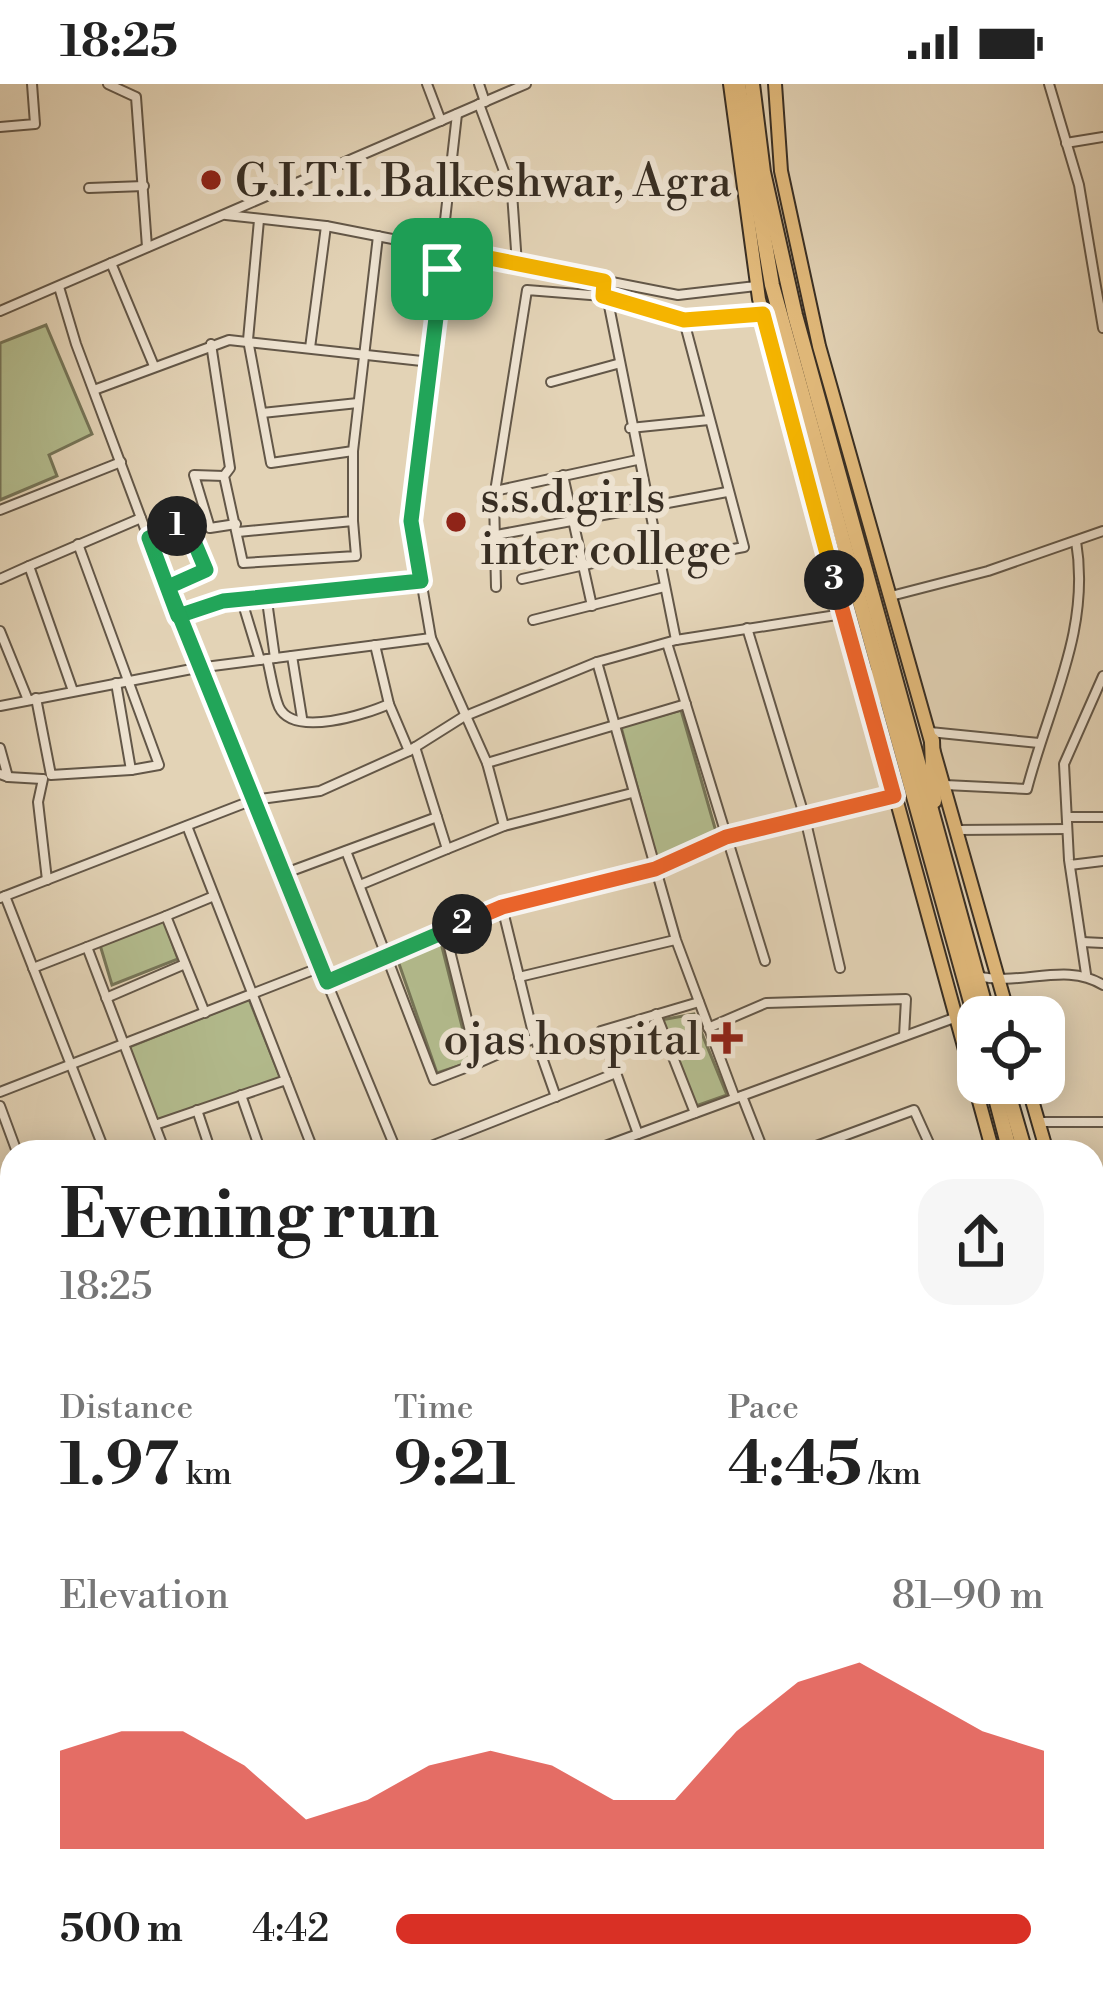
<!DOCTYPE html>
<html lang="en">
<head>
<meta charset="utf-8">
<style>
	body { margin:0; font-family:"Libre Bodoni",serif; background:#f6f6f6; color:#222; height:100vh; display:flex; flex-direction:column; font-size:45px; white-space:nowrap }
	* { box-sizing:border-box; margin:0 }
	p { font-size:39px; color:#767676 }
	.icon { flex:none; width:66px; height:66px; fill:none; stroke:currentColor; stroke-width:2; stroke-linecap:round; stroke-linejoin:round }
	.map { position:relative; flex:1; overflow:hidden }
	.panel { position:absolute; left:0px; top:1056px; width:1104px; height:861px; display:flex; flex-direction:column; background:#fff; border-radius:36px 36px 0 0; box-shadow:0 6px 30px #0003 }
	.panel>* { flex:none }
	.buttons { position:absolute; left:957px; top:912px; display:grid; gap:24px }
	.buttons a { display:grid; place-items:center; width:108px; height:108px; border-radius:24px; background:#fff; box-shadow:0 6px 30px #0003; font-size:60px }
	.pin { position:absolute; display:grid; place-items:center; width:102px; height:102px; color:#fff; margin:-51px; border-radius:24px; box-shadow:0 6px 18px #0006 }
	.km { position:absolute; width:60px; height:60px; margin:-30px; border-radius:50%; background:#222; color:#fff; font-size:33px; line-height:60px; text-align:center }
	.round { display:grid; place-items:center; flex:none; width:126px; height:126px; border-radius:36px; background:#f6f6f6 }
	.overview { display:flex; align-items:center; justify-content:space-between; height:204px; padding:0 60px }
	h1 { font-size:66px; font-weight:800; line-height:90px }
	.metrics { display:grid; grid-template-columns:repeat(3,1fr); gap:18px; height:204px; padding:12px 60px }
	.metrics div { display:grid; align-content:center }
	.metrics b { font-size:60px; font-weight:800 }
	.metrics small { font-size:33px; font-weight:400 }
	.metrics p { font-size:33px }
	.chart { height:336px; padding:24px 60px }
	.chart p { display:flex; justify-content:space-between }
	.chart svg { width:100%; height:216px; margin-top:12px; fill:#d93025; opacity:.7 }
	ul { padding:0 60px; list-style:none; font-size:39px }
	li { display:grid; grid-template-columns:192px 144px 1fr; align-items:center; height:90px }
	li i { height:30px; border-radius:15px; background:#d93025 }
	.status { display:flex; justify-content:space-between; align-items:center; height:84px; padding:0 60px; background:#fff; direction:ltr }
	.status svg { height:33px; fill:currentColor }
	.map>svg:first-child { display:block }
</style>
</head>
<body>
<div class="status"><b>18:25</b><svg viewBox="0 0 49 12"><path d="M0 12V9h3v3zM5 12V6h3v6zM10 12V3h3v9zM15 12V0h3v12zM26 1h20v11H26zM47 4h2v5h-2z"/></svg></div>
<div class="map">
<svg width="1103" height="1915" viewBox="0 0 1103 1915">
	<rect width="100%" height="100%" fill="#e3d3b6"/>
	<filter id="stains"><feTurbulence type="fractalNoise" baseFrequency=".00167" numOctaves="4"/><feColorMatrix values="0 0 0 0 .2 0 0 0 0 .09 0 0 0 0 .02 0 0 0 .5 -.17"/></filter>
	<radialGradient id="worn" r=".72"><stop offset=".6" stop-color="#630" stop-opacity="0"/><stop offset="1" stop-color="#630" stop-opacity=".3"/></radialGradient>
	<!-- green -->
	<g fill="#b3bc8e" stroke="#767558" stroke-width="3">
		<polygon points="46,241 92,350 49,371 57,392 0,416 0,259"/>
		<polygon points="681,626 717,751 657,776 621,643"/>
		<polygon points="164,836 178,875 112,901 100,861"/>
		<polygon points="440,855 471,978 437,989 397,874"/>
		<polygon points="249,915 281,995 157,1036 129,963"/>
		<polygon points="694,930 727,1011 696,1022 661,936"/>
	</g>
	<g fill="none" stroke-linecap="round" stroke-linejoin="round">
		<!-- minor casing -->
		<g stroke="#635748" stroke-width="12">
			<g id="minor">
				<polyline points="108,0 136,13 147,163"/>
				<polyline points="427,0 441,37"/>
				<polyline points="479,0 485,18"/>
				<polyline points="1049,0 1079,101 1103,244"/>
				<polyline points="479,20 512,109 517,180"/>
				<polyline points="457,30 411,437 431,554 487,679 504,742 632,709"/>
				<polyline points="0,43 35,40 32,0"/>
				<polyline points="1066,59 1103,53"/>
				<polyline points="451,92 512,109"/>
				<polyline points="89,104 144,102"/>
				<polyline points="226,131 326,142 678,211 756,202"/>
				<polyline points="259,136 248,256 271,379 353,367 378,152"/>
				<polyline points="111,179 154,282"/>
				<polyline points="604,197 676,556"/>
				<polyline points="59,203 76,260 197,584 397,1068"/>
				<polyline points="0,227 526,0"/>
				<polyline points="211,260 230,384 224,392 243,479 356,472 353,437"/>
				<polyline points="310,264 326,142"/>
				<polyline points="551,298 617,280"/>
				<polyline points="94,306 229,256 431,278"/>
				<polyline points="262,329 358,319"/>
				<polyline points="630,344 709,336"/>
				<polyline points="563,391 592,522"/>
				<polyline points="224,392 194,391 210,444 236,440"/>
				<polyline points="495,407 637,376"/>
				<polyline points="0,426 121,378"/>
				<polyline points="238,448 353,437 353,367"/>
				<polyline points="491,452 727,408"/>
				<polyline points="149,454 185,440 206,484 168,504"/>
				<polyline points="78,460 159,681 131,686 116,599"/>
				<polyline points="659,479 744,463 684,237"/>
				<polyline points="29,482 141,434"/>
				<polyline points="0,495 29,482 73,607"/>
				<polyline points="522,495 656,465"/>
				<polyline points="496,503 494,414 527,206 603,212 684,236 763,230"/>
				<polyline points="891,512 988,487 1103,447"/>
				<polyline points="242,517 260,576"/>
				<polyline points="267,517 275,574"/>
				<polyline points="178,533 223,517 421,497"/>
				<polyline points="533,536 664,503"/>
				<polyline points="747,544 805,734 840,884"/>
				<polyline points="0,547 28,616"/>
				<polyline points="667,559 765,877"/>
				<polyline points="375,561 389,620 409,667"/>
				<polyline points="292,572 302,634"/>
				<path d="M 267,575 C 271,590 273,609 279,623 C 294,654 367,630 389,620"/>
				<polyline points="597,578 676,856 735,1014"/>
				<polyline points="36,614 51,691 131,686"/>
				<polyline points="0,622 197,584 431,554"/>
				<polyline points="930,648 1039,659"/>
				<polyline points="0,664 8,693 0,690"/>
				<polyline points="487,679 686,620"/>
				<polyline points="8,693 42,695"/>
				<polyline points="43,695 38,718 47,796"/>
				<path d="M 945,701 L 1027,705 C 1049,620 1091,546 1076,457"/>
				<polyline points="1067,733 1103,733"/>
				<polyline points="187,742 286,996"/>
				<polyline points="958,746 1067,745"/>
				<polyline points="447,765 504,742"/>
				<polyline points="346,767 434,996 478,979 445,847"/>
				<polyline points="1070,781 1103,777"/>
				<polyline points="283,790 437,733"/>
				<polyline points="360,801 447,765 415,663"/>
				<polyline points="5,812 105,1068"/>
				<polyline points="0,814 253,716 320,707 409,667 463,633 597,578 676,556 843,530"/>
				<polyline points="502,823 532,945 556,1013"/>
				<polyline points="166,832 214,812"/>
				<polyline points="1082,858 1103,859"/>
				<polyline points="87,863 166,832 205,929"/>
				<polyline points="33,884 87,863 165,1068"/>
				<polyline points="1086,890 1069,776 1064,680 1103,592"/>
				<path d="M 978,892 C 1020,903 1066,877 1103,901"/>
				<polyline points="519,893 675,856"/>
				<polyline points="327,898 502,823 655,785 726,753 894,712"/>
				<polyline points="106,914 185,880"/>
				<polyline points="656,930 695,1029"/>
				<polyline points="708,944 766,919 906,915 904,952"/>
				<polyline points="478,979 535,954"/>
				<polyline points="0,1008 321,883"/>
				<polyline points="241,1011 261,1068"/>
				<polyline points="742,1012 764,1068"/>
				<polyline points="0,1022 17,1068"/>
				<polyline points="197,1026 211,1068"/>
				<polyline points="1040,1038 1103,1038"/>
				<polyline points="155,1041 286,996 314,1068"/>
				<polyline points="638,1050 601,947 699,918"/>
				<polyline points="416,1068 616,989"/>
				<polyline points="589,1068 954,934"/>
				<polyline points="800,1068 914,1026 933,1068"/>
				<polyline points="0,1263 12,1295"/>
				<polyline points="0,1324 12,1320"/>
				<polyline points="0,1391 12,1386"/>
				<polyline points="0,1400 12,1429"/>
				<polyline points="0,1489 12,1485"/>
				<polyline points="1092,1499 1103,1495"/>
				<polyline points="0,1575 12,1570"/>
				<polyline points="1092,1577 1103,1573"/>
				<polyline points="0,1666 12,1696"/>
				<polyline points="1092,1684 1103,1704"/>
				<polyline points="0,1864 12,1898"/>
				<polyline points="1092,1867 1103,1862"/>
				<polyline points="94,1905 98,1915"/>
				<polyline points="261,1905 265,1915"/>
				<polyline points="342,1905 347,1915"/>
				<polyline points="536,1905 540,1915"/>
				<polyline points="611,1905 615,1915"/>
				<polyline points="677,1905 681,1915"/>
				<polyline points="744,1905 748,1915"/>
				<polyline points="896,1905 899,1915"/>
				<polyline points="1086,1905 1090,1915"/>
				<polyline points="6,1915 32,1905"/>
				<polyline points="184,1915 207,1905"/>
				<polyline points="429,1915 452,1905"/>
				<polyline points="1070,1915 1074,1905"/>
			</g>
		</g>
		<!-- tertiary casing -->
		<g stroke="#635748" stroke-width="14">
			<g id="tertiary">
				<polyline points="1092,1739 1103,1736"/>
				<polyline points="832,1915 849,1905"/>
			</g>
		</g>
		<!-- primary casing -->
		<g stroke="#382e23" stroke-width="16">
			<g id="primary">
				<polyline points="730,0 759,215 993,1068"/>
				<polyline points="775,0 781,87 819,262 1009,933"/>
				<polyline points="1027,999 1047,1068"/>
				<polyline points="1092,1210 1103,1243"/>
				<polyline points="1092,1359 1103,1385"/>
			</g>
		</g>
		<!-- trunk casing -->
		<g stroke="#382e23" stroke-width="18">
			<g id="trunk">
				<polyline points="738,0 772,201 978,943"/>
				<polyline points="752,0 763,88 795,231 988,933"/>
				<polyline points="804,381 804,338"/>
				<polyline points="854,569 878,612"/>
				<polyline points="932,656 934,717"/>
				<polyline points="992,999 1010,1068"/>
				<polyline points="1005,999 1025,1068"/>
				<polyline points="1092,1273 1103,1302"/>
				<polyline points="1092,1314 1103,1341"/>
			</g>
		</g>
		<!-- minor -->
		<use href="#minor" stroke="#ede2d0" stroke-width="8"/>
		<!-- tertiary -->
		<use href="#tertiary" stroke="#ede2d0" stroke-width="9"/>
		<!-- primary -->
		<use href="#primary" stroke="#e2ba7b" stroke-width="12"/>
		<!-- trunk -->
		<use href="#trunk" stroke="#e2ba7b" stroke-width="14"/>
	</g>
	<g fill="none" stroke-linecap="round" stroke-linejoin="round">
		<!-- split-1 casing -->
		<g stroke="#fff" stroke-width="24">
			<polyline id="split-1" points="177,442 149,454 178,532 223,517 421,497 411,437 442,185"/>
		</g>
		<!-- split-2 casing -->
		<g stroke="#fff" stroke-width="24">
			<polyline id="split-2" points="177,442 187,441 206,486 168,503 327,898 462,840"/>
		</g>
		<!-- split-3 casing -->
		<g stroke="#fff" stroke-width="24">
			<polyline id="split-3" points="462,840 502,823 655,785 726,753 894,712 834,496"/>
		</g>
		<!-- split-4 casing -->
		<g stroke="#fff" stroke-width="24">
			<polyline id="split-4" points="442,185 444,165 604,197 603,212 684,236 763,230 834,496"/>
		</g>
		<!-- split-1 -->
		<use href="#split-1" stroke="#22a559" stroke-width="15"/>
		<!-- split-2 -->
		<use href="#split-2" stroke="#22a559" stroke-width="15"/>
		<!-- split-3 -->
		<use href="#split-3" stroke="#f0652b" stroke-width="15"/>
		<!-- split-4 -->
		<use href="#split-4" stroke="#f5b400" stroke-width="15"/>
	</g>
	<!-- markers -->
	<g fill="#8f2418" stroke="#ede2d0" stroke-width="4.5">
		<circle cx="211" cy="96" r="12"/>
		<circle cx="456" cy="438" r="12"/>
		<path d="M721 936h12v12h12v12h-12v12h-12v-12h-12v-12h12z"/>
	</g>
	<g text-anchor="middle" stroke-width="12" stroke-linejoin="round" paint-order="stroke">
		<!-- poi labels -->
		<g font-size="45" fill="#382e23" stroke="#ede2d0" text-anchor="start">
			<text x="235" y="112">G.I.T.I. Balkeshwar, Agra</text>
			<text x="480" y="428">s.s.d.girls<tspan x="480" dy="52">inter college</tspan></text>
			<text x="700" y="970" text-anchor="end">ojas hospital</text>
		</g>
	</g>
	<rect width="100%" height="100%" filter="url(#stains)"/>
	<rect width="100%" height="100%" fill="url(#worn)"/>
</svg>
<div class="buttons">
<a><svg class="icon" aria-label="locate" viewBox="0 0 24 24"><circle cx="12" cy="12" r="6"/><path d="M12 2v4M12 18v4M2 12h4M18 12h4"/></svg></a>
</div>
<div class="pin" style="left:442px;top:185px;background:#1e9e55"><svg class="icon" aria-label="arrive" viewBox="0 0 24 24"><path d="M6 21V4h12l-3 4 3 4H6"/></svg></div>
<b class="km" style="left:177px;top:442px">1</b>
<b class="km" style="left:462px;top:840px">2</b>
<b class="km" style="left:834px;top:496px">3</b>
<section class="panel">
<div class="overview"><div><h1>Evening run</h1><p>18:25</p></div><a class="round"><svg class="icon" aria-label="share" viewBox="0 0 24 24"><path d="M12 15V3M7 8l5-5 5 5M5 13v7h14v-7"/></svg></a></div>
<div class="metrics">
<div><p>Distance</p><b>1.97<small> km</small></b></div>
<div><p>Time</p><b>9:21</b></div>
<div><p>Pace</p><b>4:45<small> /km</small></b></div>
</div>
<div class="chart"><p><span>Elevation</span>81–90 m</p>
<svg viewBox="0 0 160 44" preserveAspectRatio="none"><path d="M0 44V24L10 20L20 20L30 27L40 38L50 34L60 27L70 24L80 27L90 34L100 34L110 20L120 10L130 6L140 13L150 20L160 24V44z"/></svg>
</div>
<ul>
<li><b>500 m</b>4:42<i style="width:98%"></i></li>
</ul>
</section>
</div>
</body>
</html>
